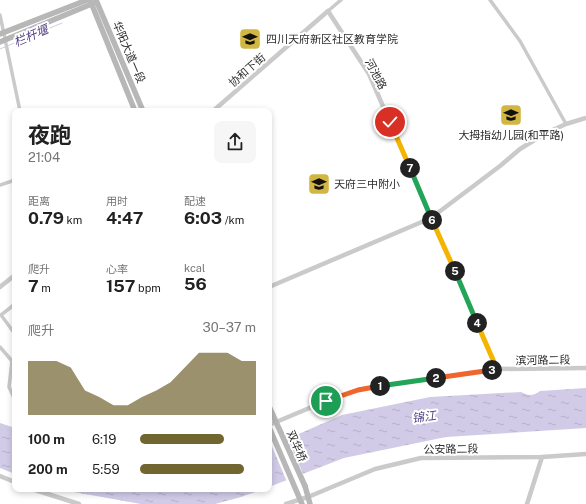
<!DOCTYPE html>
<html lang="zh">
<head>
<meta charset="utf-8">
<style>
	body { margin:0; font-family:"Public Sans","Noto Sans SC",sans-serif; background:#f6f6f6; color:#222; height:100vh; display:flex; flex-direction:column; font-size:15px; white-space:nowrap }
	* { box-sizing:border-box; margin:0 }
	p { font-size:13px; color:#767676 }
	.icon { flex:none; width:22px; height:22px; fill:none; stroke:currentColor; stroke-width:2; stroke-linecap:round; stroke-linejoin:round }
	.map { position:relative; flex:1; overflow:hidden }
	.drawer { position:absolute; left:12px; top:108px; width:260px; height:384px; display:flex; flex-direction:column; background:#fff; border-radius:8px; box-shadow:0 2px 6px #0003 }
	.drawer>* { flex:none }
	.pin { position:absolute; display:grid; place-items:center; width:34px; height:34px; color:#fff; margin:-17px; border:2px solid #fff; border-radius:50%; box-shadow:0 1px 4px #0007 }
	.km { position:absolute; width:20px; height:20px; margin:-10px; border-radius:50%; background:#222; color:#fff; font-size:11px; line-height:20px; text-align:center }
	.round { display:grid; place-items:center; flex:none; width:42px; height:42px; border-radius:8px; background:#f6f6f6 }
	.overview { display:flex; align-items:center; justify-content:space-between; height:68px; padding:0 16px }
	h1 { font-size:22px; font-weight:700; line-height:30px }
	.figures { display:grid; grid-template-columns:repeat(3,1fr); gap:6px; height:68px; padding:4px 16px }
	.figures div { display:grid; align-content:center }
	.figures b { font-size:17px; font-weight:700 }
	.figures small { font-size:11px; font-weight:400 }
	.figures p { font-size:11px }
	.chart { height:112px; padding:8px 16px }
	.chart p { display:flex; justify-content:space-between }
	.chart svg { width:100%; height:72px; margin-top:4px; fill:#716530; opacity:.7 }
	ul { padding:0 16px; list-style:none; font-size:13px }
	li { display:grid; grid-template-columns:64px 48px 1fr; align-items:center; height:30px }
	li i { height:10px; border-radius:5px; background:#716530 }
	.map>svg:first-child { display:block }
</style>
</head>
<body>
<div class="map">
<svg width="586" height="504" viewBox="0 0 586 504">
	<defs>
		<pattern id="water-ripples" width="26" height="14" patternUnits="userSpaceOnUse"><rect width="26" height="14" fill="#d2cbe7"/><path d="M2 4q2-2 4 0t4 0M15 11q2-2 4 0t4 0" fill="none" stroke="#b5afc6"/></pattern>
	</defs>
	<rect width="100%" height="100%" fill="#fff"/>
	<!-- water -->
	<g fill="url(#water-ripples)">
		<path d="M 586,388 L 586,428 L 446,437 L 344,458 L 269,487 L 269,447 L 342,415 L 430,397 L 521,392 C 529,396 533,396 540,391 Z"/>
		<polygon points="0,423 15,428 15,474 0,468"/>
		<polygon points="57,489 264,489 241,497 215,504 141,504"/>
	</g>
	<!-- pier -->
	<polygon fill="#fff" points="287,437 304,476 287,482 271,444"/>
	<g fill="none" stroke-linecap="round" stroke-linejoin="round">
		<!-- stream -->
		<polyline stroke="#d2cbe7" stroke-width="1" points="0,49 62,23"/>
		<!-- minor -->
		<g stroke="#cacaca" stroke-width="3.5">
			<polyline points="490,0 520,41 566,124"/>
			<polyline points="328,11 341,0"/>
			<polyline points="0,15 20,111"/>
			<polyline points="0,185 15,180"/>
			<polyline points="15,304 1,315 15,334"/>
			<polyline points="0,347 12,361 9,387 15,400"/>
		</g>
		<!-- tertiary -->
		<g stroke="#cacaca" stroke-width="4.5">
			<polyline points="213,111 328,11 369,74 497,369"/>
			<polyline points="0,287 15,275"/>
			<polyline points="269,287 431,218 500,166 520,149 546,133 566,124 586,118"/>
			<polyline points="269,425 326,401 358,390 497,369 586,368"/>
			<polyline points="0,476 15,482"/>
			<polyline points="32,489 79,504"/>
			<polyline points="286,504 308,497 375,469 421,458 542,457 586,454"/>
			<polyline points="527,504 542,457"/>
		</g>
		<!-- secondary -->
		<g stroke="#b7b7b7" stroke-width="5.5">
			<polyline points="90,0 135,111"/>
			<polyline points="96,0 143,111"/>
			<polyline points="0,34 87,0"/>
			<polyline points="0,42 94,3"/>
			<polyline points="269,406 272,413"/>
			<polyline points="269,427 302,504"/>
			<polyline points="305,486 310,504"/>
		</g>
		<!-- secondary-bridge -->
		<polyline stroke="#b7b7b7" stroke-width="5.5" points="272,413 305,486"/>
	</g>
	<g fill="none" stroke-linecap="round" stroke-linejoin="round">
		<!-- split-1 casing -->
		<g stroke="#fff" stroke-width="8">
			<polyline id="split-1" points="326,401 358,390 380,386"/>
		</g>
		<!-- split-2 casing -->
		<g stroke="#fff" stroke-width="8">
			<polyline id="split-2" points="380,386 436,378"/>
		</g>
		<!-- split-3 casing -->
		<g stroke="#fff" stroke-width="8">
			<polyline id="split-3" points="436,378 492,370"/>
		</g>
		<!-- split-4 casing -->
		<g stroke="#fff" stroke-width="8">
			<polyline id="split-4" points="477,323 497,369 492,370"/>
		</g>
		<!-- split-5 casing -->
		<g stroke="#fff" stroke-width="8">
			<polyline id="split-5" points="455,271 477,323"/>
		</g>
		<!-- split-6 casing -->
		<g stroke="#fff" stroke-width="8">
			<polyline id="split-6" points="432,220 455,271"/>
		</g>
		<!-- split-7 casing -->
		<g stroke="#fff" stroke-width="8">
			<polyline id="split-7" points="410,168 432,220"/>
		</g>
		<!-- split-8 casing -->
		<g stroke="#fff" stroke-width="8">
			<polyline id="split-8" points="390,122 410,168"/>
		</g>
		<!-- split-1 -->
		<use href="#split-1" stroke="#f0652b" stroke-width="5"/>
		<!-- split-2 -->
		<use href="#split-2" stroke="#22a559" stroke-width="5"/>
		<!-- split-3 -->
		<use href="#split-3" stroke="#f0652b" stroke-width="5"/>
		<!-- split-4 -->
		<use href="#split-4" stroke="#f5b400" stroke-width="5"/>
		<!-- split-5 -->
		<use href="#split-5" stroke="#22a559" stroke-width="5"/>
		<!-- split-6 -->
		<use href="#split-6" stroke="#f5b400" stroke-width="5"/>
		<!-- split-7 -->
		<use href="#split-7" stroke="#22a559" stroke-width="5"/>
		<!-- split-8 -->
		<use href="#split-8" stroke="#f5b400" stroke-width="5"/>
	</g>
	<!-- icons -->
	<defs>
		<g id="school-square" transform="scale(1.15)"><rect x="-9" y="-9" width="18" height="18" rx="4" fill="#d2b642" stroke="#fff"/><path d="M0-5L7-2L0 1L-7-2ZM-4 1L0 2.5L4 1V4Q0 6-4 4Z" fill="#111"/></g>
	</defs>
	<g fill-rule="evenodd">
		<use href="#school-square" x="250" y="39"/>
		<use href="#school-square" x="511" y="115"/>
		<use href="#school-square" x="319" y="184"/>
	</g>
	<g text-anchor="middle" stroke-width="4" stroke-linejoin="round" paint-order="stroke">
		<!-- poi labels -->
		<g font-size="11" fill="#2d2d2d" stroke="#fff" text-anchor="start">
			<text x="266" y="43">四川天府新区社区教育学院</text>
			<text x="511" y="139" text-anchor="middle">大拇指幼儿园(和平路)</text>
			<text x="334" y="188">天府三中附小</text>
		</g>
		<!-- street labels -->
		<g font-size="11" fill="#2d2d2d" stroke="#fff">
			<text transform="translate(129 52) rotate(67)" y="4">华阳大道一段</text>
			<text transform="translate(247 70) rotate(-41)" y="4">协和下街</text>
			<text transform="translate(376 74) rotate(62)" y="4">河池路</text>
			<text transform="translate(543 360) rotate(-1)" y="4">滨河路二段</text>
			<text transform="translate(297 446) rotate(66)" y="4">双华桥</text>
			<text transform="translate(451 449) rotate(-1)" y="4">公安路二段</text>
		</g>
		<!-- water labels -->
		<g font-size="12" font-style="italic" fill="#564487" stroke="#fff">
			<text transform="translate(31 36) rotate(-23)" y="4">栏杆堰</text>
			<text transform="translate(424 417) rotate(-7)" y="4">锦江</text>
		</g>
	</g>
</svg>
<div class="pin" style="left:326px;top:401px;background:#1e9e55"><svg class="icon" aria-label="arrive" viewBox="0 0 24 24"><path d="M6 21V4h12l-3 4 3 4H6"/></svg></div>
<div class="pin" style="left:390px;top:122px;background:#d93025"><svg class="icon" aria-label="check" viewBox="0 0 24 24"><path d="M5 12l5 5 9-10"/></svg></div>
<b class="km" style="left:380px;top:386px">1</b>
<b class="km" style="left:436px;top:378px">2</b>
<b class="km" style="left:492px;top:370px">3</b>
<b class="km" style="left:477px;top:323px">4</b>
<b class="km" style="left:455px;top:271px">5</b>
<b class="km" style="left:432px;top:220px">6</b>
<b class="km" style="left:410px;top:168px">7</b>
<section class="drawer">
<div class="overview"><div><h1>夜跑</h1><p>21:04</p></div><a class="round"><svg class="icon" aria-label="share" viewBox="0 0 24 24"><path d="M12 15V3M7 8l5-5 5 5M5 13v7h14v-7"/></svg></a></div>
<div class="figures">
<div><p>距离</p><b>0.79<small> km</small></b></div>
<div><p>用时</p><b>4:47</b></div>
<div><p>配速</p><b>6:03<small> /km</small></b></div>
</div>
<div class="figures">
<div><p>爬升</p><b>7<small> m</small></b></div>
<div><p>心率</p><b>157<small> bpm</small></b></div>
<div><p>kcal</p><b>56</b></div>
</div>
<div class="chart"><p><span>爬升</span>30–37 m</p>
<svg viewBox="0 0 160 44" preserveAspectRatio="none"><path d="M0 44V11L10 11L20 11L30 15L40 29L50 33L60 38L70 38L80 33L90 29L100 24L110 15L120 6L130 6L140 6L150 11L160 11V44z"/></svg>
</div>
<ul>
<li><b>100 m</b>6:19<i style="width:72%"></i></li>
<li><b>200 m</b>5:59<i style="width:90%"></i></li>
</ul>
</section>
</div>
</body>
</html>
